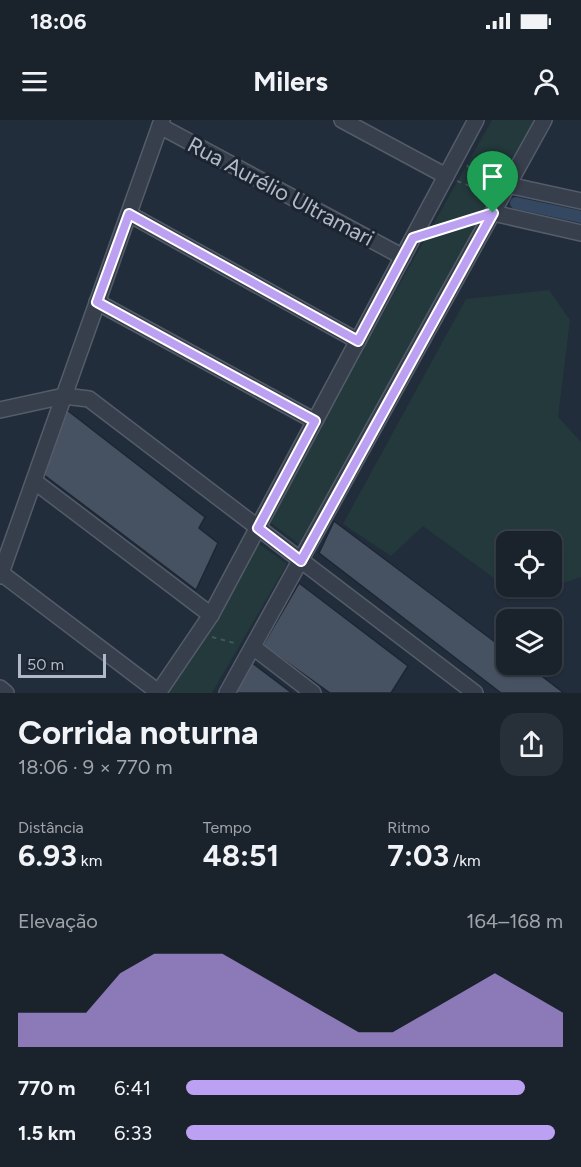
<!DOCTYPE html>
<html lang="pt">
<head>
<meta charset="utf-8">
<style>
	body { margin:0; font-family:Figtree,sans-serif; background:#272f38; color:#f1f3f6; height:100vh; display:flex; flex-direction:column; font-size:22px; white-space:nowrap }
	* { box-sizing:border-box; margin:0 }
	p { font-size:20px; color:#9fa4a9 }
	.icon { flex:none; width:33px; height:33px; fill:none; stroke:currentColor; stroke-width:2; stroke-linecap:round; stroke-linejoin:round }
	.map { position:relative; height:573px; overflow:hidden }
	.drawer { display:flex; flex-direction:column; background:#1a222c; flex:1 }
	.drawer>* { flex:none }
	.fabs { position:absolute; left:496px; top:411px; display:grid; gap:12px }
	.fabs a { display:grid; place-items:center; width:66px; height:66px; border-radius:12px; background:#1a222c; box-shadow:0 2px 4px #0004,0 0 0 2px #383f48; font-size:30px }
	.scale { position:absolute; left:18px; bottom:15px; width:88px; box-sizing:border-box; padding-left:6px; border:3px solid #b1b9c7; border-top:0; font-size:16px; line-height:21px; white-space:nowrap; color:#b1b9c7; -webkit-text-stroke:4px #1b2430; paint-order:stroke }
	.pin { position:absolute; display:grid; place-items:center; width:51px; height:51px; color:#fff; margin:-62px -26px; border-radius:50% 50% 50% 0; rotate:-45deg; box-shadow:0 0 6px #0007 }
	.pin .icon { rotate:45deg }
	.round { display:grid; place-items:center; flex:none; width:63px; height:63px; border-radius:18px; background:#272f38 }
	.summary { display:flex; align-items:center; justify-content:space-between; height:102px; padding:0 18px }
	h1 { font-size:33px; font-weight:700; line-height:45px }
	.metrics { display:grid; grid-template-columns:repeat(3,1fr); gap:9px; height:102px; padding:6px 18px }
	.metrics div { display:grid; align-content:center }
	.metrics b { font-size:30px; font-weight:700 }
	.metrics small { font-size:16px; font-weight:400 }
	.metrics p { font-size:16px }
	.chart { height:168px; padding:12px 18px }
	.chart p { display:flex; justify-content:space-between }
	.chart svg { width:100%; height:108px; margin-top:6px; fill:#bca0f2; opacity:.7 }
	ul { padding:0 18px; list-style:none; font-size:20px }
	li { display:grid; grid-template-columns:96px 72px 1fr; align-items:center; height:45px }
	li i { height:15px; border-radius:8px; background:#bca0f2 }
	.status { display:flex; justify-content:space-between; align-items:center; height:42px; padding:0 30px; background:#1a222c; direction:ltr }
	.status svg { height:16px; fill:currentColor }
	header { display:flex; justify-content:space-between; align-items:center; height:78px; padding:0 18px; background:#1a222c; font-size:27px; font-weight:700 }
	.map>svg:first-child { display:block }
</style>
</head>
<body>
<div class="status"><b>18:06</b><svg viewBox="0 0 49 12"><path d="M0 12V9h3v3zM5 12V6h3v6zM10 12V3h3v9zM15 12V0h3v12zM26 1h20v11H26zM47 4h2v5h-2z"/></svg></div>
<header><svg class="icon" aria-label="menu" viewBox="0 0 24 24"><path d="M4 6h16M4 12h16M4 18h16"/></svg>Milers<svg class="icon" aria-label="person" viewBox="0 0 24 24"><circle cx="12" cy="8" r="4"/><path d="M4 21q1-7 8-7t8 7"/></svg></header>
<div class="map">
<svg width="581" height="573" viewBox="0 0 581 573">
	<rect width="100%" height="100%" fill="#222d3b"/>
	<!-- green -->
	<g fill="#24393c" fill-rule="evenodd">
		<polygon points="492,0 535,0 299,424 267,400"/>
		<path d="M 549,170 L 570,200 L 558,297 L 581,322 L 581,457 L 520,477 L 423,406 L 391,436 L 343,404 L 466,179 ZM 507,422 L 552,422 L 552,466 L 507,466 Z"/>
		<polygon points="258,423 287,444 212,573 166,573"/>
	</g>
	<g fill="none" stroke-linecap="round" stroke-linejoin="round">
		<!-- canal -->
		<polyline stroke="#354862" stroke-width="12" points="516,83 581,97"/>
	</g>
	<!-- building -->
	<g fill="#465262" stroke="#1d2632" stroke-width="1.5">
		<polygon points="67,290 205,397 199,408 218,423 196,470 44,355"/>
		<polygon points="334,401 507,531 507,544 526,544 564,573 501,573 319,433"/>
		<polygon points="299,463 408,546 391,573 330,573 263,525"/>
		<polygon points="251,542 292,573 233,573"/>
	</g>
	<g fill="none" stroke-linecap="round" stroke-linejoin="round">
		<!-- minor casing -->
		<g stroke="#545c69" stroke-width="18">
			<g id="minor">
				<polyline points="342,0 446,56"/>
				<polyline points="160,6 403,137"/>
				<polyline points="508,65 581,81"/>
				<polyline points="493,93 581,113"/>
				<polyline points="129,94 358,221"/>
				<polyline points="97,182 315,301"/>
				<polyline points="0,290 64,276 89,279 475,573"/>
				<polyline points="34,361 211,495"/>
				<polyline points="1,453 158,572"/>
				<polyline points="0,456 162,0"/>
				<polyline points="253,527 313,573"/>
				<polyline points="0,568 6,573"/>
				<polyline points="158,573 211,495 476,0"/>
				<polyline points="227,573 544,0"/>
			</g>
		</g>
		<!-- path -->
		<g stroke="#425659" stroke-width="2" stroke-dasharray="4.5 4.5" stroke-linecap="butt">
			<polyline points="467,45 483,71"/>
			<polyline points="457,61 483,71 486,79"/>
			<polyline points="430,112 474,99"/>
			<polyline points="212,517 238,524"/>
		</g>
		<!-- minor -->
		<use href="#minor" stroke="#363f4b" stroke-width="15"/>
	</g>
	<g fill="none" stroke-linecap="round" stroke-linejoin="round">
		<!-- route casing -->
		<g stroke="#fff" stroke-width="12">
			<polygon id="route" points="493,93 301,441 258,408 315,301 97,182 129,94 358,221 413,118"/>
		</g>
		<!-- route -->
		<use href="#route" stroke="#bca0f2" stroke-width="8"/>
	</g>
	<g text-anchor="middle" stroke-width="6" stroke-linejoin="round" paint-order="stroke">
		<!-- street labels -->
		<g font-size="22" fill="#b1b9c7" stroke="#1b2430">
			<text transform="translate(281 71) rotate(28)" y="8">Rua Aurélio Ultramari</text>
		</g>
	</g>
</svg>
<div class="fabs">
<a><svg class="icon" aria-label="locate" viewBox="0 0 24 24"><circle cx="12" cy="12" r="6"/><path d="M12 2v4M12 18v4M2 12h4M18 12h4"/></svg></a>
<a><svg class="icon" aria-label="layers" viewBox="0 0 24 24"><path d="M12 4l9 5-9 5-9-5zM3 14l9 5 9-5"/></svg></a>
</div>
<div class="scale">50 m</div>
<div class="pin" style="left:493px;top:93px;background:#1e9e55"><svg class="icon" aria-label="arrive" viewBox="0 0 24 24"><path d="M6 21V4h12l-3 4 3 4H6"/></svg></div>
</div>
<section class="drawer">
<div class="summary"><div><h1>Corrida noturna</h1><p>18:06 · 9 × 770 m</p></div><a class="round"><svg class="icon" aria-label="share" viewBox="0 0 24 24"><path d="M12 15V3M7 8l5-5 5 5M5 13v7h14v-7"/></svg></a></div>
<div class="metrics">
<div><p>Distância</p><b>6.93<small> km</small></b></div>
<div><p>Tempo</p><b>48:51</b></div>
<div><p>Ritmo</p><b>7:03<small> /km</small></b></div>
</div>
<div class="chart"><p><span>Elevação</span>164–168 m</p>
<svg viewBox="0 0 160 44" preserveAspectRatio="none"><path d="M0 44V30L10 30L20 30L30 14L40 6L50 6L60 6L70 14L80 22L90 30L100 38L110 38L120 30L130 22L140 14L150 22L160 30V44z"/></svg>
</div>
<ul>
<li><b>770 m</b>6:41<i style="width:90%"></i></li>
<li><b>1.5 km</b>6:33<i style="width:98%"></i></li>
</ul>
</section>
</body>
</html>
